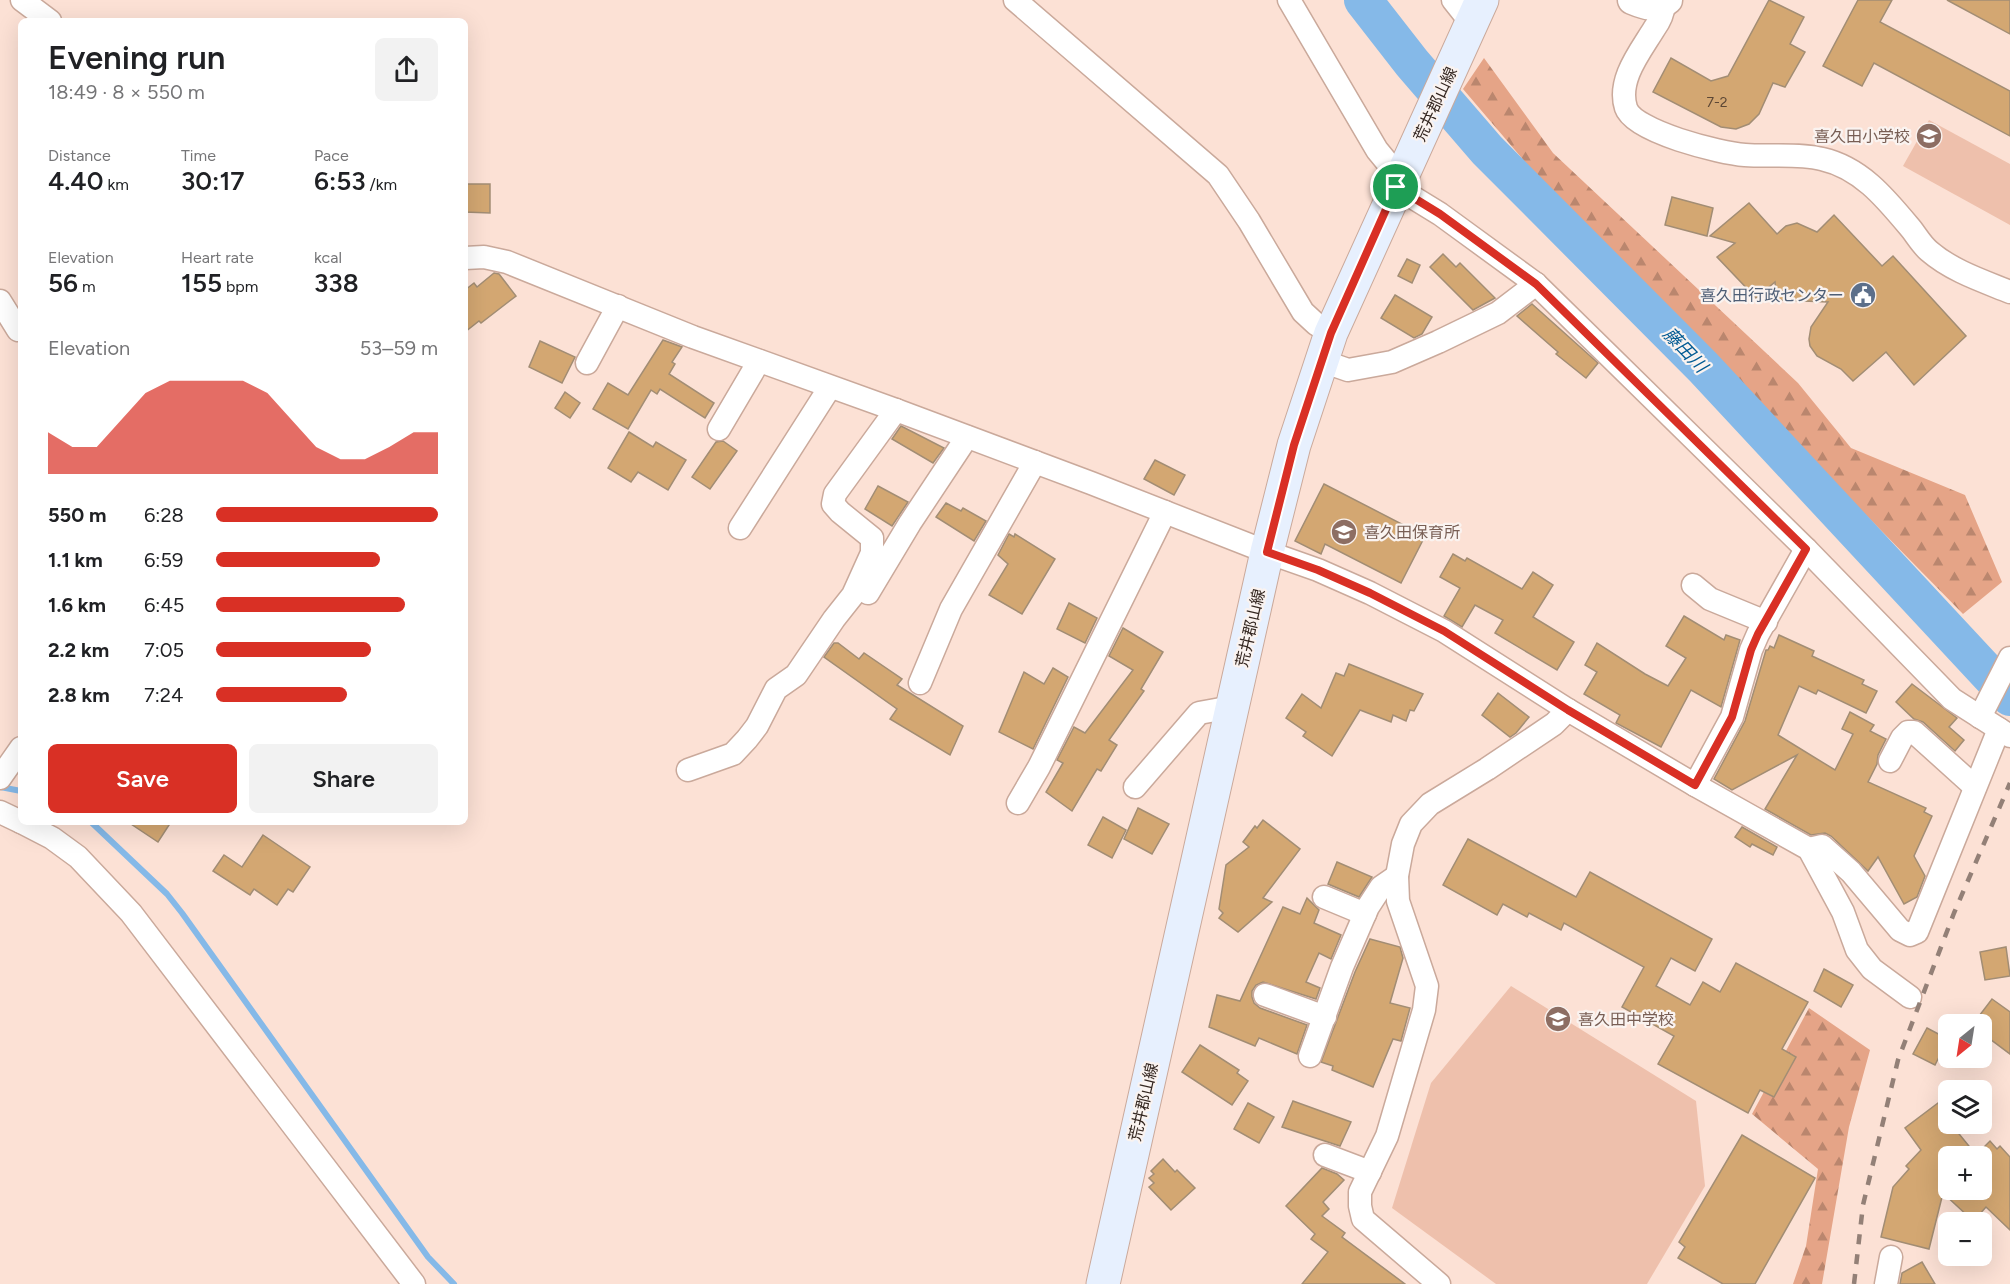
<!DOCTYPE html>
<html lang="en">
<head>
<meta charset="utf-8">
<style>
	body { margin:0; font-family:Figtree,"Noto Sans JP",sans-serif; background:#f2f2f2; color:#202124; height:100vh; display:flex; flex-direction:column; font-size:22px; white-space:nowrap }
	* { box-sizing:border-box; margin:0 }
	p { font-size:20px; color:#757577 }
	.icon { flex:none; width:33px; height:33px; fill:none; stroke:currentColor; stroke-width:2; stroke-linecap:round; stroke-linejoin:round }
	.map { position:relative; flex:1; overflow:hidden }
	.panel { position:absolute; left:18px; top:18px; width:450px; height:807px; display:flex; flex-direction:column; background:#fff; border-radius:9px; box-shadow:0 6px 24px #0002 }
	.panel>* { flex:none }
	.needle { width:39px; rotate:210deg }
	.buttons { position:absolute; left:1938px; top:1014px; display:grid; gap:12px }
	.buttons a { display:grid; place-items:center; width:54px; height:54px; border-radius:9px; background:#fff; box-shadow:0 6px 24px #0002; font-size:30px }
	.pin { position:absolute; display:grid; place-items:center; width:51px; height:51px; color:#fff; margin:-26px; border:3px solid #fff; border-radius:50%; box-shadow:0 2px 6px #0007 }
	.round { display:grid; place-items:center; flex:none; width:63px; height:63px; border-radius:9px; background:#f2f2f2 }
	.head { display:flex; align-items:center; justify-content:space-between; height:102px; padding:0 30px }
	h1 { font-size:33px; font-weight:600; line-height:45px }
	.figures { display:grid; grid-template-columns:repeat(3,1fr); gap:9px; height:102px; padding:6px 30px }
	.figures div { display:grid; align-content:center }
	.figures b { font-size:26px; font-weight:600 }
	.figures small { font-size:16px; font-weight:400 }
	.figures p { font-size:16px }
	.chart { height:168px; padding:12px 30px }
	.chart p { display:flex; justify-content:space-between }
	.chart svg { width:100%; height:108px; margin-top:6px; fill:#d93025; opacity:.7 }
	.action { display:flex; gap:12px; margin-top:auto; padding:12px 30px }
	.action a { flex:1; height:69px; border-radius:9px; background:#d93025; color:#fff; font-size:24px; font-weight:600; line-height:69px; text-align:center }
	.action a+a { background:#f2f2f2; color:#202124 }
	ul { padding:0 30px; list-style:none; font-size:20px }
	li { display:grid; grid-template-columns:96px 72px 1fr; align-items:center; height:45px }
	li i { height:15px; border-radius:8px; background:#d93025 }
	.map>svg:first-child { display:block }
</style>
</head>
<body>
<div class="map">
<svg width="2010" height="1284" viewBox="0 0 2010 1284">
	<defs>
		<pattern id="forest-firs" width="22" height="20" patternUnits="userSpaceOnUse" patternTransform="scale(1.5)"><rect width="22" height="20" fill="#e5a487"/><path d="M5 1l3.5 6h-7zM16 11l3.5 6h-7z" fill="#ba866e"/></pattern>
	</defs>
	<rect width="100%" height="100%" fill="#fce1d5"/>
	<!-- grass -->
	<g fill="#eec0ac">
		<polygon points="1929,120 2010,164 2010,225 1903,166"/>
		<polygon points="1511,986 1696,1101 1705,1186 1647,1284 1496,1284 1392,1208 1431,1083"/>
	</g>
	<!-- forest -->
	<g fill="url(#forest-firs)">
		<polygon points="1484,58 1553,153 1798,383 1851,448 1965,495 2002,582 1963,614 1560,203 1463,89"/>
		<polygon points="1809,1008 1870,1050 1849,1127 1822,1284 1793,1284 1806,1246 1818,1169 1752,1114"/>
	</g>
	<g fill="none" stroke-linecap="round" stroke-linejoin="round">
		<!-- stream -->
		<g stroke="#85b9e8" stroke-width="6">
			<polyline points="0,787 21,791"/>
			<polyline points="91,822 167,894 182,913 428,1257 454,1284"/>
		</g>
		<!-- river -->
		<polyline stroke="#85b9e8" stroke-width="38" points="1363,0 1412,63 1487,150 1703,367 2010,697"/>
	</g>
	<!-- building -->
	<g fill="#d3a772" stroke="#a28d74" stroke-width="1.5">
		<polygon points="1769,0 1804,17 1790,44 1805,52 1785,87 1773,83 1759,114 1749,124 1736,129 1721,127 1653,92 1671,58 1711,81 1728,76"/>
		<polygon points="1858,0 1892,0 1880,22 2010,91 2010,136 1874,63 1862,86 1823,66"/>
		<polygon points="1947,0 2010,0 2010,34"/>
		<polygon points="465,184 490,184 490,213 465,212"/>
		<polygon points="1672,197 1713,208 1707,236 1665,225"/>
		<polygon points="1749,203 1777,234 1786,226 1797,223 1817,232 1834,215 1882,266 1893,256 1966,336 1914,385 1886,352 1853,381 1841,369 1817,356 1810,346 1809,339 1811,327 1828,302 1777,300 1775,282 1756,298 1717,257 1735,243 1710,236"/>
		<polygon points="1443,254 1456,267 1460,263 1495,298 1473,310 1430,267"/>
		<polygon points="1407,259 1420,265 1412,283 1398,276"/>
		<polygon points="494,273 499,274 516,296 481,323 479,321 465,332 465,290 474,283 477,287"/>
		<polygon points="1395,295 1432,317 1422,334 1414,338 1381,318"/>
		<polygon points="1532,304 1598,363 1586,378 1556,354 1558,352 1517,316"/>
		<polygon points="663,340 682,347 672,362 675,364 669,374 714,403 705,418 660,389 657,394 651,390 628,429 593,409 608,383 628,395"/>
		<polygon points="540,341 575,357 562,383 529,367"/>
		<polygon points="565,392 580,403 570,418 555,408"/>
		<polygon points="901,426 944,448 933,463 892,439"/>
		<polygon points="629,432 653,447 656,442 686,460 668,490 638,472 631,482 608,468"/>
		<polygon points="723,441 737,451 710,489 692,477 716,442"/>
		<polygon points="1155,460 1185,475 1174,495 1144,479"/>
		<polygon points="1324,484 1425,536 1401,583 1325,544 1321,554 1295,541"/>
		<polygon points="878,486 908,502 892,526 865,509"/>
		<polygon points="946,503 961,511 963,508 986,521 974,541 936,517"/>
		<polygon points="1009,534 1014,537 1015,534 1055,559 1022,614 989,595 1008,564 998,555"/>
		<polygon points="1453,554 1465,561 1467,558 1522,589 1533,572 1553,585 1533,617 1574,642 1557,670 1495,633 1503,620 1475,605 1462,627 1444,616 1460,588 1440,577"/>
		<polygon points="1069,603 1097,618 1085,643 1057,629"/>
		<polygon points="1684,616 1724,640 1726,635 1740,640 1721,707 1691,690 1661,747 1616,723 1620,715 1584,694 1597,672 1585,665 1597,643 1645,674 1668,686 1686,658 1666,646"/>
		<polygon points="1123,628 1163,652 1141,689 1144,691 1109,740 1117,745 1101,771 1097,769 1072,811 1046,792 1063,763 1057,760 1074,727 1085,733 1133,670 1109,656"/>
		<polygon points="1779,635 1814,651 1812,656 1864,680 1862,684 1877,691 1866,713 1818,690 1816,694 1799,686 1778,735 1835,770 1853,734 1842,729 1850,712 1874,725 1870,731 1886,739 1878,755 1877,764 1868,782 1926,808 1924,812 1932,816 1914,856 1925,876 1917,897 1904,904 1878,857 1868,871 1831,836 1825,833 1811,835 1765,809 1797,755 1732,790 1714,779 1745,721 1766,650 1768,650 1770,646 1774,648"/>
		<polygon points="834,643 838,643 859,659 864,653 902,679 897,685 963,726 950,755 890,719 897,709 824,657"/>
		<polygon points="1349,664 1423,694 1414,711 1410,710 1406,721 1393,715 1391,722 1360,710 1332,756 1303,736 1306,732 1286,718 1302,694 1321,708 1336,673 1344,676"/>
		<polygon points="1053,668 1068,677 1033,749 999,732 1024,672 1044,684"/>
		<polygon points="1912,684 1957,718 1949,727 1964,740 1955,751 1923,722 1914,719 1896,702"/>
		<polygon points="1498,693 1529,717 1516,733 1510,737 1482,715"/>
		<polygon points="1138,808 1169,824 1152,854 1124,839"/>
		<polygon points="1103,817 1126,830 1112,858 1088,845"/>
		<polygon points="1263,820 1300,849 1263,898 1272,902 1238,932 1219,918 1223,913 1219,909 1226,865 1249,847 1243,842 1255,826 1257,828"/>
		<polygon points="128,822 171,822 158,842"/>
		<polygon points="1742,827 1777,847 1773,855 1752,844 1750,847 1735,837"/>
		<polygon points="263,835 310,867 293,892 288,889 277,905 254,889 250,895 213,871 224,855 242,867"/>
		<polygon points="1468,839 1576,897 1590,872 1712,939 1695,971 1671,958 1656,986 1690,1005 1703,982 1720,992 1736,963 1808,1002 1782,1049 1796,1057 1774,1097 1760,1090 1748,1113 1658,1064 1674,1036 1622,1007 1644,967 1564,923 1561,930 1529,913 1527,917 1503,904 1497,915 1443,885"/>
		<polygon points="1337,862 1372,877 1359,897 1328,884"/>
		<polygon points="1307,898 1319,910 1314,923 1341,935 1331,959 1319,953 1306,982 1320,988 1316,999 1263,982 1256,985 1252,991 1252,997 1254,1003 1260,1008 1307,1025 1297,1054 1259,1038 1255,1046 1209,1027 1217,995 1240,1001 1283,907 1300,914"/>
		<polygon points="1370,939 1400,947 1403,958 1390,1003 1410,1008 1401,1041 1393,1039 1373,1087 1332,1070 1333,1066 1321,1062 1355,972"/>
		<polygon points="2006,947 2010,976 1985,980 1980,952"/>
		<polygon points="1824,969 1853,985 1841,1007 1814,991"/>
		<polygon points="1992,999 2010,1012 2010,1054 1982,1033 1982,1024 1973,1024"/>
		<polygon points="1927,1028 1948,1039 1935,1065 1913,1054"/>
		<polygon points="1200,1045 1239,1070 1237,1073 1248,1081 1232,1105 1182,1072"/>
		<polygon points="1293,1101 1351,1122 1340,1146 1282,1127"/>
		<polygon points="1248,1103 1274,1117 1259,1143 1234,1129"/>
		<polygon points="1938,1103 1948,1117 1948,1124 1951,1124 1977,1156 1948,1156 1948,1190 1982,1190 1982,1149 1990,1141 1997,1149 2000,1146 2010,1157 2010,1230 1986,1207 1978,1216 1975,1214 1971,1219 1943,1193 1929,1249 1881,1237 1893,1187 1909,1169 1906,1166 1921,1150 1905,1128"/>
		<polygon points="1742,1135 1815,1178 1755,1284 1723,1284 1678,1258 1685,1247 1679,1242"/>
		<polygon points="1163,1159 1175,1172 1177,1170 1195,1188 1171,1210 1149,1187 1154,1183 1149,1178 1154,1174 1151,1171"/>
		<polygon points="1322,1168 1337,1174 1344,1180 1323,1202 1329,1209 1322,1216 1345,1233 1342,1237 1405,1284 1302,1284 1328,1252 1311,1239 1315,1234 1286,1206"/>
		<polygon points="1922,1262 1935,1284 1900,1284 1902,1273"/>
	</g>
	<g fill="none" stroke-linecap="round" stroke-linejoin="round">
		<!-- minor casing -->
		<g stroke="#caa99b" stroke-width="25">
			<g id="minor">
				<polyline points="22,0 50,21"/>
				<polyline points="1015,0 1218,175 1249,221 1303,312 1316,324 1331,333"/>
				<polyline points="1289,0 1377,150 1400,178"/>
				<polyline points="1453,0 1472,24"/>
				<path d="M 1663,5 C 1664,14 1659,22 1654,29 C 1640,52 1617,80 1626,108 C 1634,132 1720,153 1745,155 C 1770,157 1797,153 1822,159 C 1862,168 1887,200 1912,230 C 1918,238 1922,245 1929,251 C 1952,271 1983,281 2010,292"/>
				<polyline points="1396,187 1440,214 1536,284 1806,549 1952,699 2010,736"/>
				<polyline points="465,258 484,257 507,262 693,337 896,410 1091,483 1267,552 1318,570 1370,593 1444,631 1568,710 1695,785 1809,849 1843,912 1857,950 1872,969 1910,997"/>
				<polyline points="0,301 18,330"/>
				<polyline points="1322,361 1348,370 1392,362 1438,342 1498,313 1536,284"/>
				<polyline points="587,363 618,306"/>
				<polyline points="719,429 759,361"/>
				<polyline points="740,528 830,387"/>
				<polyline points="1693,585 1710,599 1766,622"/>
				<polyline points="868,593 910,523 967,437"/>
				<polyline points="920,683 951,609 1035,462"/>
				<polyline points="1980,717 2010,658"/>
				<polyline points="1890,761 1902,738 1908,732 1914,732 1975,787"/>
				<polyline points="688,770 733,754 747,739 757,726 776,689 796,675 834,619 853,595 872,553 872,538 840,512 833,504 835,494 896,410"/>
				<polyline points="0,778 21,748"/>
				<polyline points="1695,785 1732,717 1751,650 1758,634 1806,549"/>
				<polyline points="1135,787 1199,713 1232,707"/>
				<polyline points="1018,803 1039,767 1165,512"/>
				<polyline points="0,812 21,822"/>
				<polyline points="21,822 52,838 78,857 131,913 414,1284"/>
				<polyline points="1809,849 1822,846 1851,872 1900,930 1910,935 1917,932 1999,729"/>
				<polyline points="1324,897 1365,914"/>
				<polyline points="1265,995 1325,1017"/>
				<polyline points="1310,1056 1342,967 1368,907 1381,887 1397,876"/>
				<polyline points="1325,1155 1370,1172"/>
				<polyline points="1439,1284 1363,1219 1360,1206 1360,1192 1387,1136 1424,1010 1427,986 1398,901 1397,876 1403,844 1411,824 1430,804 1487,769 1554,724 1568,710"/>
				<polyline points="1886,1284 1891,1257"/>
			</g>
		</g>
		<!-- tertiary casing -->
		<g stroke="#caa99b" stroke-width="31">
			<path id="tertiary" d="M 1632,0 C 1644,5 1657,10 1668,0"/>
		</g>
		<!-- secondary casing -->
		<g stroke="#caa99b" stroke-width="35">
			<polyline id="secondary" points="1103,1284 1267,552 1294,445 1331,333 1482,0"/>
		</g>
		<!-- minor -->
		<use href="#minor" stroke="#fff" stroke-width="22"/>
		<!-- tertiary -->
		<use href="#tertiary" stroke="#fff" stroke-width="28"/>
		<!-- secondary -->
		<use href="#secondary" stroke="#e7f0fe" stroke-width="33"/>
		<!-- rail -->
		<polyline stroke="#938077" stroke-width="4.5" stroke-dasharray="10 10" stroke-linecap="butt" points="1854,1284 1863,1205 1898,1060 1954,913 2010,783"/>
	</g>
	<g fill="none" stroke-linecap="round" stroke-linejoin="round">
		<!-- route casing -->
		<g stroke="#fff" stroke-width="12">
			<polygon id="route" points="1396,187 1440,214 1536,284 1806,549 1758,634 1751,650 1732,717 1695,785 1568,710 1444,631 1370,593 1318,570 1267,552 1294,445 1331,333"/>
		</g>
		<!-- route -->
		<use href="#route" stroke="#d93025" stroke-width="8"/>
	</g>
	<!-- icons -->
	<defs>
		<g id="school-disc" transform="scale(1.35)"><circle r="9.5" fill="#8d6e63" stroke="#faf3f0"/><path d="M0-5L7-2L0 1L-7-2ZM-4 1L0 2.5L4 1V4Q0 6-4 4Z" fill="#fff"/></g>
		<g id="civic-disc" transform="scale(1.35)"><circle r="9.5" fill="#5c6f8a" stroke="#faf3f0"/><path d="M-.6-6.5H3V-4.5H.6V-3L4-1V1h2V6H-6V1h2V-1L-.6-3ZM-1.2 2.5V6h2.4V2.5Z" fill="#fff"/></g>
	</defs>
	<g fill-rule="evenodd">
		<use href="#school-disc" x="1929" y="136"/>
		<use href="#civic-disc" x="1863" y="295"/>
		<use href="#school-disc" x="1344" y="532"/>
		<use href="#school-disc" x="1558" y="1019"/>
	</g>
	<g text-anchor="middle" stroke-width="4.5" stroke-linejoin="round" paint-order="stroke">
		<!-- number labels -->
		<g font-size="14" fill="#5c4735">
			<text x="1717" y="107">7-2</text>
		</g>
		<!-- street labels -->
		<g font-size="16" fill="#342721" stroke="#faf3f0">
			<text transform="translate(1435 104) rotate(-65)" y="6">荒井郡山線</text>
			<text transform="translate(1250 628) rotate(-77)" y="6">荒井郡山線</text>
			<text transform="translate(1143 1102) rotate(-77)" y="6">荒井郡山線</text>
		</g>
		<!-- education labels -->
		<g font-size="16" fill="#785e54" stroke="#faf3f0" text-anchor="start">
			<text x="1910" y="142" text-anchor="end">喜久田小学校</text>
			<text x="1364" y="538">喜久田保育所</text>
			<text x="1578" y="1025">喜久田中学校</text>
		</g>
		<!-- service labels -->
		<g font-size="16" fill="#4e5e75" stroke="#faf3f0" text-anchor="end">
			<text x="1844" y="301">喜久田行政センター</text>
		</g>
		<!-- water labels -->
		<g font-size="18" font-style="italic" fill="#015a93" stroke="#faf3f0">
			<text transform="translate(1685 350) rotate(46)" y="6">藤田川</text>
		</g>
	</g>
</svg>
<div class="buttons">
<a><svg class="needle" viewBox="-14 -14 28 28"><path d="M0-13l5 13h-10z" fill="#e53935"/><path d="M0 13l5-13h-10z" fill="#757577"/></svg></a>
<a><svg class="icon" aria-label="layers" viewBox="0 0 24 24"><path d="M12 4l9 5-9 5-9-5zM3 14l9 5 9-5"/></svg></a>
<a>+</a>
<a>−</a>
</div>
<div class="pin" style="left:1396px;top:187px;background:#1e9e55"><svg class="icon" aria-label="arrive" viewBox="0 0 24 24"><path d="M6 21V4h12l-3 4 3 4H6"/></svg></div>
<section class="panel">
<div class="head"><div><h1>Evening run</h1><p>18:49 · 8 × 550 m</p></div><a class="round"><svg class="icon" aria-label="share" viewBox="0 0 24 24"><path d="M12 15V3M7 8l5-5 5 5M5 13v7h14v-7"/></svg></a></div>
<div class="figures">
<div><p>Distance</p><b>4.40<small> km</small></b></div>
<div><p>Time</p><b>30:17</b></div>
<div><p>Pace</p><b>6:53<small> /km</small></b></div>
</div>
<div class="figures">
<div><p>Elevation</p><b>56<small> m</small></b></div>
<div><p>Heart rate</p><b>155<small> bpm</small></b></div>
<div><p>kcal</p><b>338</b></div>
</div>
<div class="chart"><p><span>Elevation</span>53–59 m</p>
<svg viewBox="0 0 160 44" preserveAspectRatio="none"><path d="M0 44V27L10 33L20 33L30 22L40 11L50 6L60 6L70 6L80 6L90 11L100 22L110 33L120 38L130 38L140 33L150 27L160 27V44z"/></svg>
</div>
<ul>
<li><b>550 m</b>6:28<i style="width:100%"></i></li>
<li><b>1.1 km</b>6:59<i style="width:74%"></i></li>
<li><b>1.6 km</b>6:45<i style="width:85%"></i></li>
<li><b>2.2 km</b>7:05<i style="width:70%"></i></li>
<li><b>2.8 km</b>7:24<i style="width:59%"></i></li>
</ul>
<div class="action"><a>Save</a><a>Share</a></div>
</section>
</div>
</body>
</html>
